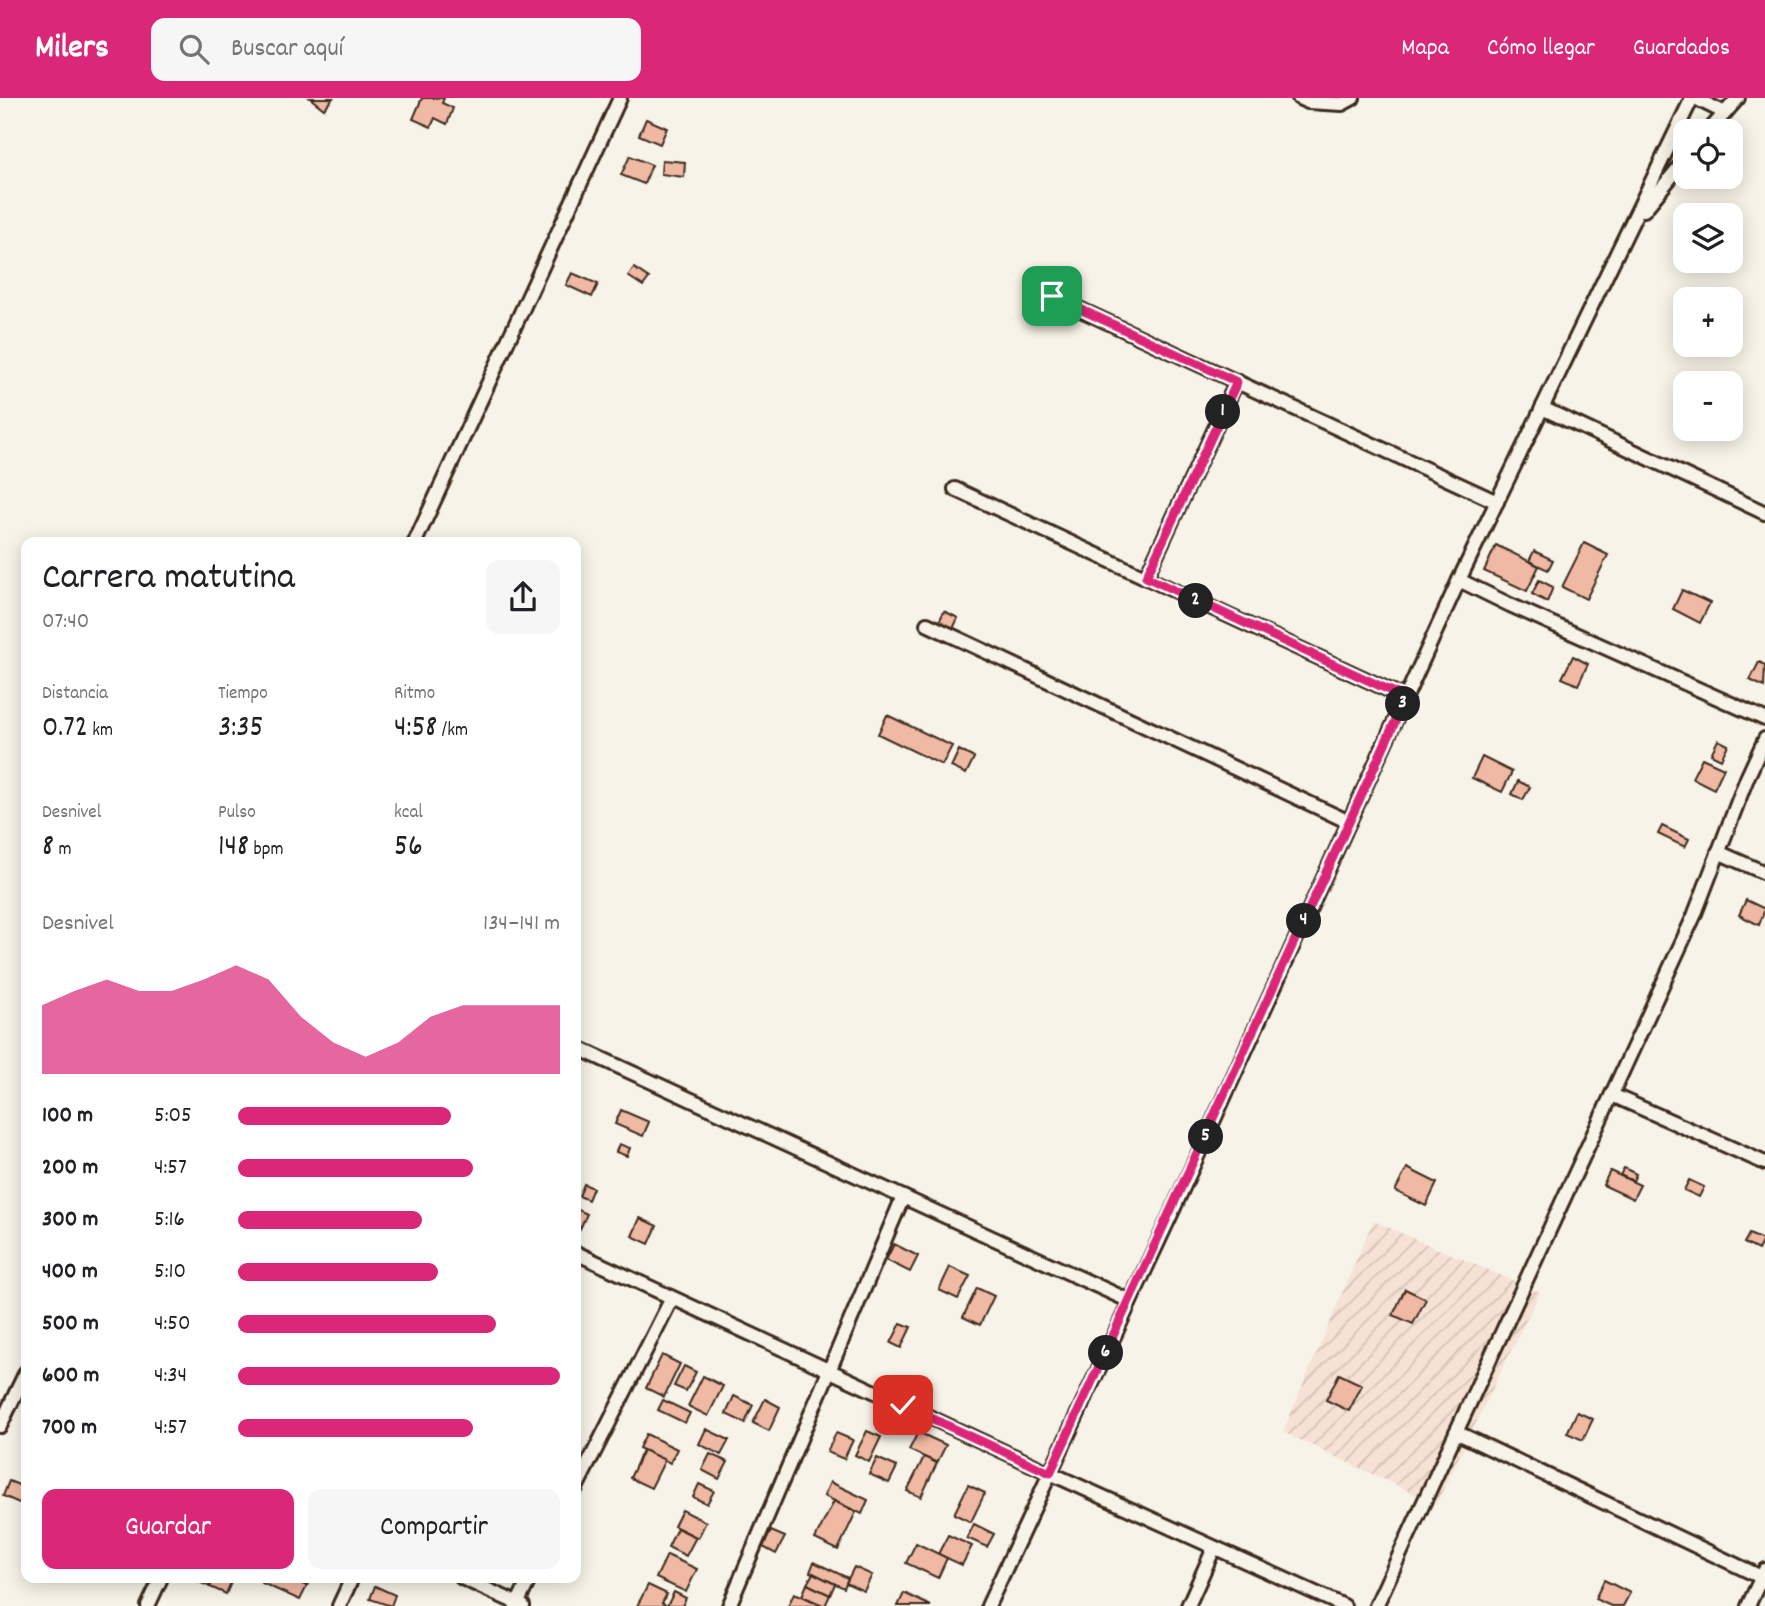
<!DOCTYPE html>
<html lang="es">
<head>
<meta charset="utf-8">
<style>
	body { margin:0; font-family:Dekko,sans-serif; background:#f6f6f6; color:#202124; height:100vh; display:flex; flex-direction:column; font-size:26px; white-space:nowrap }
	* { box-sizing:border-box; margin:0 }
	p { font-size:23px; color:#757577 }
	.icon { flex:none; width:38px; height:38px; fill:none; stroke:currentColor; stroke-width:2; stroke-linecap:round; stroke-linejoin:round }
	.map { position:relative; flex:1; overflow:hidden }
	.details { position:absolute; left:21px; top:439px; width:560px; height:1046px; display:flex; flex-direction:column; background:#fff; border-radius:14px; box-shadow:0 4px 18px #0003 }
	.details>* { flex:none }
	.controls { position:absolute; left:1673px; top:21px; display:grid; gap:14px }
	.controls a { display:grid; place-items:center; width:70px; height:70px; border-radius:14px; background:#fff; box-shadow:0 4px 18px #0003; font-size:35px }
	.pin { position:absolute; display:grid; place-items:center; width:60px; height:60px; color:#fff; margin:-30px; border-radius:14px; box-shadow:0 4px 10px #0006 }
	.km { position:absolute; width:35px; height:35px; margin:-18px; border-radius:50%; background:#222; color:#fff; font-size:19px; line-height:35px; text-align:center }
	.round { display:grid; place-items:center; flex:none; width:74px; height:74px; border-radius:14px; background:#f6f6f6 }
	.headline { display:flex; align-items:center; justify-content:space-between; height:119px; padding:0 21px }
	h1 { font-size:38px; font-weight:600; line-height:52px }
	.metrics { display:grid; grid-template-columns:repeat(3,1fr); gap:10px; height:119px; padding:7px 21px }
	.metrics div { display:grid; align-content:center }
	.metrics b { font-size:30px; font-weight:600 }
	.metrics small { font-size:19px; font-weight:400 }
	.metrics p { font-size:19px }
	.chart { height:196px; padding:14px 21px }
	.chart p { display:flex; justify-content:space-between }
	.chart svg { width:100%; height:126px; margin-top:7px; fill:#db2777; opacity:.7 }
	.cta { display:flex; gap:14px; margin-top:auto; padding:14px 21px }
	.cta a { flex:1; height:80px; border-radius:14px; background:#db2777; color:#fff; font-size:28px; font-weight:600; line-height:80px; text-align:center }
	.cta a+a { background:#f6f6f6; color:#202124 }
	ul { padding:0 21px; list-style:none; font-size:23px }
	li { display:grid; grid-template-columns:112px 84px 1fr; align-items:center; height:52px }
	li i { height:18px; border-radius:9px; background:#db2777 }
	header { display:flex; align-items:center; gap:42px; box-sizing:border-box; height:98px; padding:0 35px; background:#db2777; color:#fff }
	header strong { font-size:33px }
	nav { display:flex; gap:38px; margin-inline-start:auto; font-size:24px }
	.search { width:490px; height:63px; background:#f6f6f6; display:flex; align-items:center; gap:18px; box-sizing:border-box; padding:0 24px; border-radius:14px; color:#757577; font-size:26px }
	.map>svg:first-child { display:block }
</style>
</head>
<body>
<header>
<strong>Milers</strong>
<div class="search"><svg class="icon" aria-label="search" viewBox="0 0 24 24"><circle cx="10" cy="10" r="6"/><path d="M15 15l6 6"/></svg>Buscar aquí</div>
<nav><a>Mapa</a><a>Cómo llegar</a><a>Guardados</a></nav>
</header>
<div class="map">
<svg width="1765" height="1508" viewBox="0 0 1765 1508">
	<defs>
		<pattern id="industrial-furrows" width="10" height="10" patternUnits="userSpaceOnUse" patternTransform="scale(1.75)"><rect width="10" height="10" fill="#f5e2d4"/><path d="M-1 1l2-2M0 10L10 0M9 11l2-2" fill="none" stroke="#d3c2b6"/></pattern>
	</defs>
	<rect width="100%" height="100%" fill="#f7f3e8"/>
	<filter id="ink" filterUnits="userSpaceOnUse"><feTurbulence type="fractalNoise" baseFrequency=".0143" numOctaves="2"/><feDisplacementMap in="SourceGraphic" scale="14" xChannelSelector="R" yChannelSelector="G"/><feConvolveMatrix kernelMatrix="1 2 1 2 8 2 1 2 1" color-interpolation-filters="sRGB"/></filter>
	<g filter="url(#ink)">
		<!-- industrial -->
		<polygon fill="url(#industrial-furrows)" points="1373,1123 1540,1194 1436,1406 1283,1334"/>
		<!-- building -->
		<g fill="#f0b9a4" stroke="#3b2a1e" stroke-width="2">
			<polygon points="310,0 333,0 324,11"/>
			<polygon points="422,0 444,0 442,5 453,10 447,26 435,20 431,29 413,21"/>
			<polygon points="646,21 667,30 660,46 639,37"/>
			<polygon points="630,58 652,67 644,86 621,77"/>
			<polygon points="662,62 685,64 684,79 661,76"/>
			<polygon points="634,170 649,180 643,188 628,178"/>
			<polygon points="572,175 598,186 592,199 566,187"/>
			<polygon points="1584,445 1608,457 1586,501 1562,489"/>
			<polygon points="1496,447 1539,468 1527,493 1484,473"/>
			<polygon points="1534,453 1553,462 1548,472 1529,463"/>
			<polygon points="1539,482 1553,489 1547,504 1532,496"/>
			<polygon points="1682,492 1710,505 1700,525 1673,511"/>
			<polygon points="944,513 958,520 952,533 938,526"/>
			<polygon points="1573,558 1588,566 1578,587 1562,580"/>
			<polygon points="1759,564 1765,567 1764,589 1750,582"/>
			<polygon points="887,617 952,648 942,667 878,636"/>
			<polygon points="1718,642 1728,647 1721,661 1711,656"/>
			<polygon points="959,652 974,660 966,676 951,669"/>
			<polygon points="1482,659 1512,674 1502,694 1472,680"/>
			<polygon points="1702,660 1724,670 1714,691 1692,680"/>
			<polygon points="1518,683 1530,689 1523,702 1512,696"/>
			<polygon points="1662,728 1689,741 1685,749 1658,736"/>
			<polygon points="1746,802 1765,811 1759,827 1739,817"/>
			<polygon points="621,1012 649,1024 643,1038 615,1026"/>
			<polygon points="619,1046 630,1050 627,1058 616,1054"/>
			<polygon points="1407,1070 1437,1085 1426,1108 1395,1093"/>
			<polygon points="1624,1070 1636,1076 1633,1083 1620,1077"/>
			<polygon points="1610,1073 1640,1087 1633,1101 1603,1087"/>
			<polygon points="1689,1082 1704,1089 1699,1099 1684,1092"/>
			<polygon points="584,1086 593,1090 588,1102 579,1098"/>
			<polygon points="576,1111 587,1116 580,1131 576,1129"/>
			<polygon points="640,1120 657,1128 649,1146 632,1138"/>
			<polygon points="1749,1136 1763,1142 1758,1152 1744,1145"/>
			<polygon points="894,1146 918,1158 910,1174 886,1162"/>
			<polygon points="950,1169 970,1178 958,1201 939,1192"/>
			<polygon points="977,1190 994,1198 980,1227 963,1219"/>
			<polygon points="1405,1191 1426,1201 1413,1226 1393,1217"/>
			<polygon points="901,1225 911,1229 901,1250 891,1245"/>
			<polygon points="662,1257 680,1266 664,1299 646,1290"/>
			<polygon points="684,1268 696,1274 686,1293 674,1288"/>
			<polygon points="1339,1276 1362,1287 1349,1313 1326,1302"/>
			<polygon points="703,1278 723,1288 708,1318 688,1308"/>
			<polygon points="734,1298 753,1307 745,1325 726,1316"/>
			<polygon points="765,1301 780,1309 769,1333 753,1325"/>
			<polygon points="663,1302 690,1315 685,1325 658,1312"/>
			<polygon points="1577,1314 1593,1321 1583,1342 1567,1335"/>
			<polygon points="706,1331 729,1342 721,1357 699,1346"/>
			<polygon points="867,1333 881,1339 869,1364 855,1357"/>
			<polygon points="918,1334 946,1347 937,1365 909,1352"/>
			<polygon points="836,1335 853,1342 844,1361 827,1354"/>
			<polygon points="646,1336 677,1351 670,1365 639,1350"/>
			<polygon points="643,1352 665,1362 651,1390 630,1380"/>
			<polygon points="710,1356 728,1364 719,1381 702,1372"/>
			<polygon points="924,1359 937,1365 921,1399 907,1393"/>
			<polygon points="877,1360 897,1369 889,1385 869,1376"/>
			<polygon points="9,1383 26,1390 26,1408 3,1398"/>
			<polygon points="830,1384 868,1402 862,1416 824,1398"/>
			<polygon points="699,1386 714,1393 707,1406 693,1399"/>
			<polygon points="968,1387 985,1395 971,1424 954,1416"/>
			<polygon points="834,1403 856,1414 838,1452 815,1441"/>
			<polygon points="682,1412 706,1424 698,1440 674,1428"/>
			<polygon points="974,1426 994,1436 987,1449 967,1440"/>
			<polygon points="677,1430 696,1439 686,1458 668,1449"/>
			<polygon points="771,1433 785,1439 776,1456 763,1449"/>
			<polygon points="948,1437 972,1448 962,1467 938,1456"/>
			<polygon points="916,1445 947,1460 938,1480 906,1465"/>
			<polygon points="667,1457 697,1471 686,1494 656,1480"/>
			<polygon points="814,1464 848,1480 844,1490 810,1474"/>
			<polygon points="854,1469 872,1477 864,1493 846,1485"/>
			<polygon points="813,1475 835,1486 830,1497 807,1486"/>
			<polygon points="190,1480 214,1480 210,1489"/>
			<polygon points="214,1480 233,1480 226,1496 210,1489"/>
			<polygon points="264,1480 289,1480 307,1488 300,1502 262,1485"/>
			<polygon points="289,1480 310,1480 307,1488"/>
			<polygon points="1604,1482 1630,1495 1623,1508 1611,1508 1595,1501"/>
			<polygon points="807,1486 830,1497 825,1508 802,1498"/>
			<polygon points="648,1487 667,1496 662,1505 667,1508 637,1508"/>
			<polygon points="375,1488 395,1497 391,1508 370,1501"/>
			<polygon points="674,1494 686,1500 682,1508 667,1508"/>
			<polygon points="794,1495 802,1498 823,1508 788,1508"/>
			<polygon points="904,1495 931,1508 898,1508"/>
		</g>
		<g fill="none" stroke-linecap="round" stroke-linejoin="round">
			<!-- minor casing -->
			<g stroke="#3b2a1e" stroke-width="18">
				<g id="minor">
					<polyline points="1299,0 1308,4 1342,6 1353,0"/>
					<polyline points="1695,0 1725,15"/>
					<polyline points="1709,33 1738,0"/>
					<polyline points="1644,112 1685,62"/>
					<polyline points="1051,198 1497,404"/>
					<polyline points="1542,310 1765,415"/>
					<polyline points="955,391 1406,600"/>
					<polyline points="415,444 620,0"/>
					<polyline points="1146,479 1237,283"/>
					<polyline points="1459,482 1510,507 1765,621"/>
					<polyline points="927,526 1349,724"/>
					<polyline points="1718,754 1765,775"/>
					<polyline points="576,949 1130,1203"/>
					<polyline points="1612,997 1765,1065"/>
					<polyline points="576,1155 1050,1375 1344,1508"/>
					<polyline points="0,1328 26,1274"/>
					<polyline points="1456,1334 1761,1479"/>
					<polyline points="576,1390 672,1200"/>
					<polyline points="462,1480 523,1508"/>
					<polyline points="148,1508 161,1480"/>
					<polyline points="339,1508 352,1480"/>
					<polyline points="516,1508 530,1480"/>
					<polyline points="729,1508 903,1099"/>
					<polyline points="988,1508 1172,1114 1459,482 1692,0"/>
					<polyline points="1188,1508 1214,1450"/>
					<polyline points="1376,1508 1694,818 1747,680 1765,641"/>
					<polyline points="1748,1508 1765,1472"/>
				</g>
			</g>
			<!-- minor -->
			<use href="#minor" stroke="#f7f3e8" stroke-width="12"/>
		</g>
	</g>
	<g fill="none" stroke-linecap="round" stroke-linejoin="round" filter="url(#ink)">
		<!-- route casing -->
		<g stroke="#fff" stroke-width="14">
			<polyline id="route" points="903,1307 1050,1375 1406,600 1146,479 1237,284 1052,198"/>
		</g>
		<!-- route -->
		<use href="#route" stroke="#db2777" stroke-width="9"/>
	</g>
</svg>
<div class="controls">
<a><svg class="icon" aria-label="locate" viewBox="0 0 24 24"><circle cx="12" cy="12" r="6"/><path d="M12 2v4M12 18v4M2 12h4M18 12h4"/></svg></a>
<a><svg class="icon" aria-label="layers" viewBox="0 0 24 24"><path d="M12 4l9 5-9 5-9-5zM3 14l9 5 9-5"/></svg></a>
<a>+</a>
<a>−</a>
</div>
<div class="pin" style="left:1052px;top:198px;background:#1e9e55"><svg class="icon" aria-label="arrive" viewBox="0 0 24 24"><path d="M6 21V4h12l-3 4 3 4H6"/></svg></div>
<div class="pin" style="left:903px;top:1307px;background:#d93025"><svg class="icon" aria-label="check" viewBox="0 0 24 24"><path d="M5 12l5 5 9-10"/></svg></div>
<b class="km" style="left:1223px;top:314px">1</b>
<b class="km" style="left:1196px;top:503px">2</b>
<b class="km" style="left:1403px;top:606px">3</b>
<b class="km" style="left:1304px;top:823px">4</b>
<b class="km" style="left:1206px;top:1039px">5</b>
<b class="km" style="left:1106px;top:1255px">6</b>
<section class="details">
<div class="headline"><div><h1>Carrera matutina</h1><p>07:40</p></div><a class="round"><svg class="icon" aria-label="share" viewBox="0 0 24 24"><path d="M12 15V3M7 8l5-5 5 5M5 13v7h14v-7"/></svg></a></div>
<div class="metrics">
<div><p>Distancia</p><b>0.72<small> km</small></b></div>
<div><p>Tiempo</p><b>3:35</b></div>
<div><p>Ritmo</p><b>4:58<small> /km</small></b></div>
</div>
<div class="metrics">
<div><p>Desnivel</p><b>8<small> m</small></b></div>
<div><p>Pulso</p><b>148<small> bpm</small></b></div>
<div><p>kcal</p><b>56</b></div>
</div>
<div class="chart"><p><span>Desnivel</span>134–141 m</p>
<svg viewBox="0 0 160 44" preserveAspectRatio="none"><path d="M0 44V20L10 15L20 11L30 15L40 15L50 11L60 6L70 11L80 24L90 33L100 38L110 33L120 24L130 20L140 20L150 20L160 20V44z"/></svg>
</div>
<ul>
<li><b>100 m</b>5:05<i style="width:66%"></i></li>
<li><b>200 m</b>4:57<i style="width:73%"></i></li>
<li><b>300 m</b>5:16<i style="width:57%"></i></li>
<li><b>400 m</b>5:10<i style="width:62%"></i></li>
<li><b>500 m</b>4:50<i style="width:80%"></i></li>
<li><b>600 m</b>4:34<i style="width:100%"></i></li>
<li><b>700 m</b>4:57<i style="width:73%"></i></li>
</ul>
<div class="cta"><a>Guardar</a><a>Compartir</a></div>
</section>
</div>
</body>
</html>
